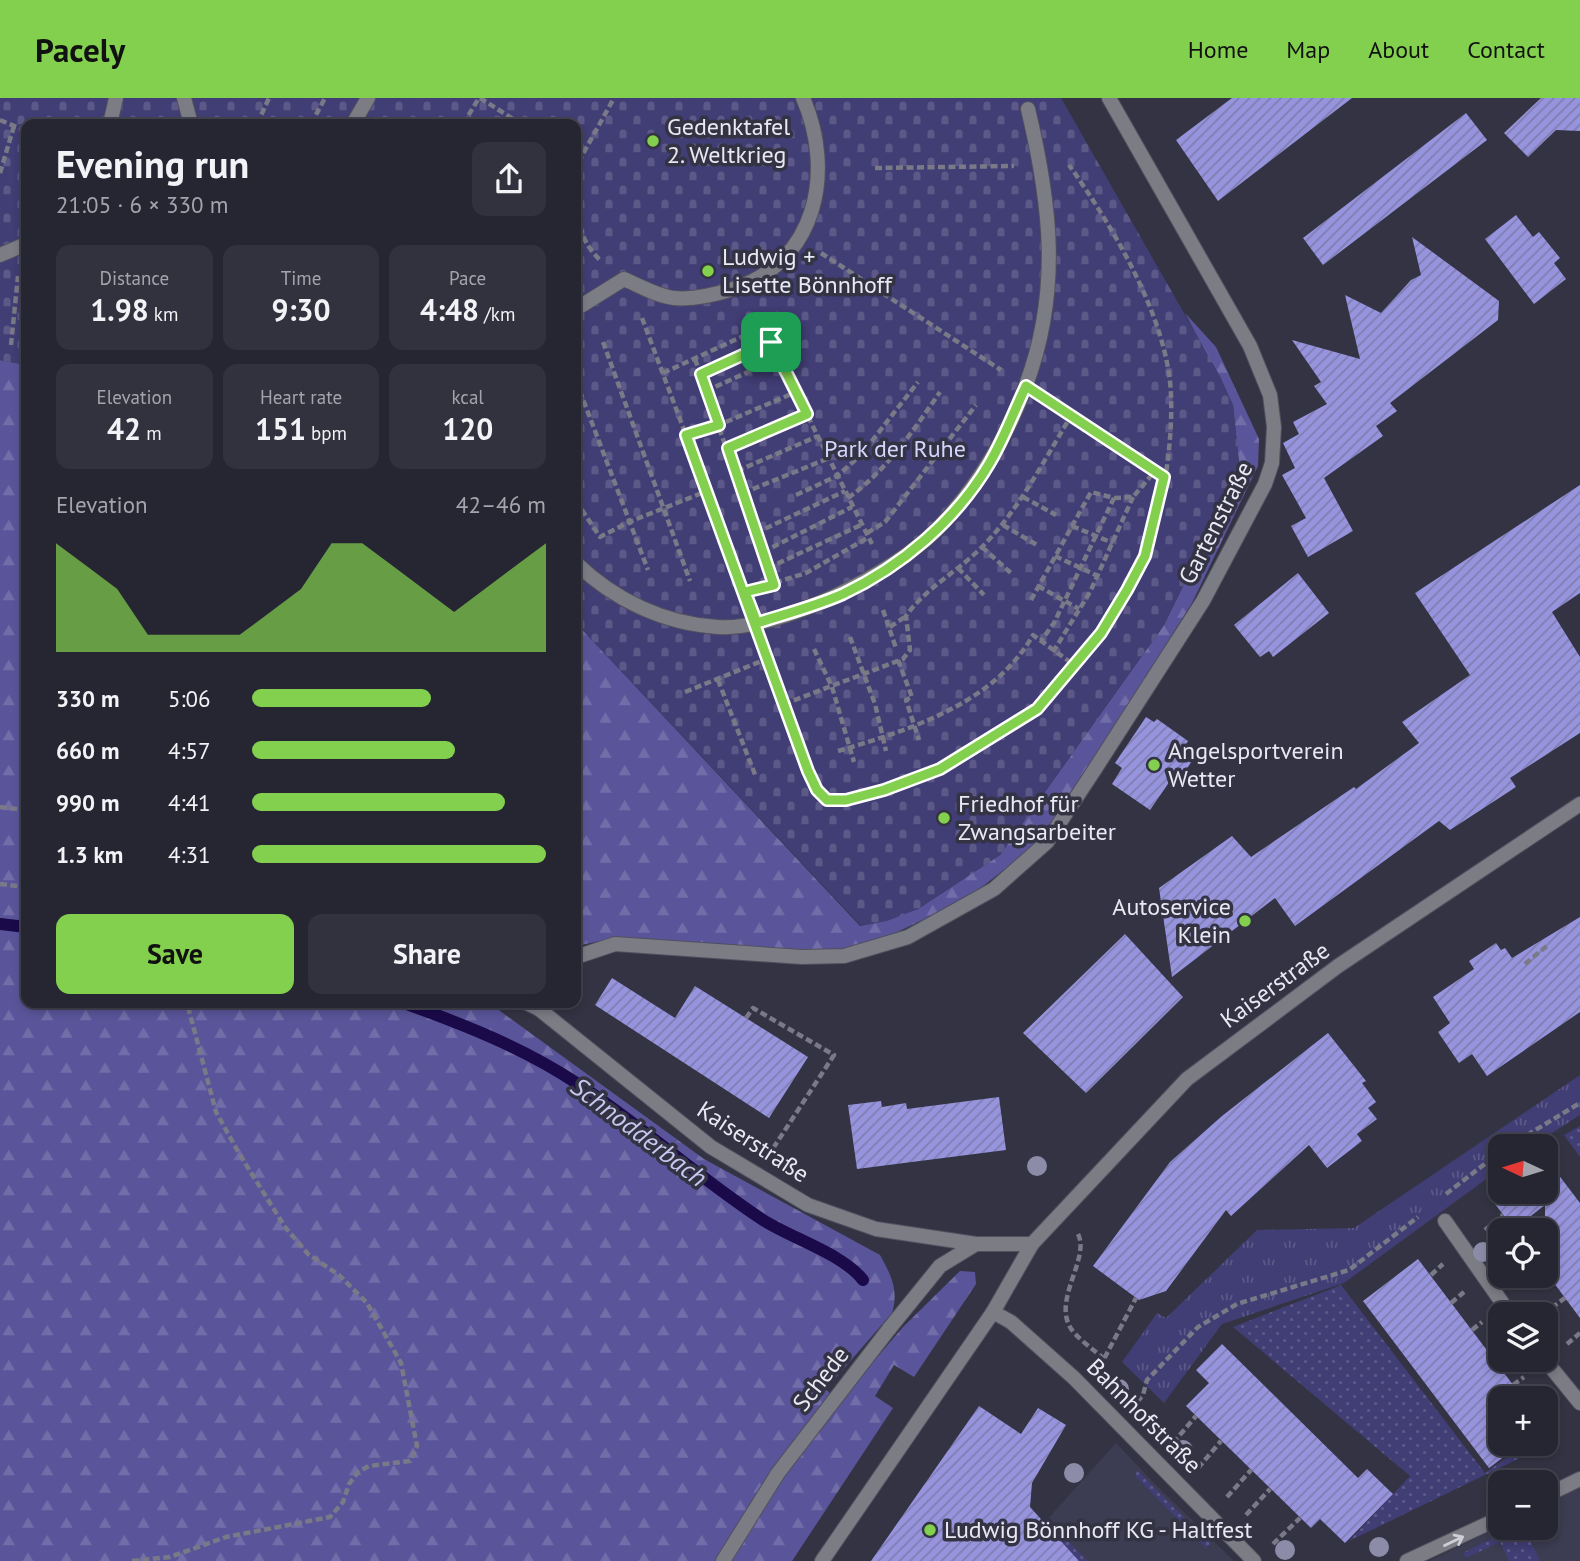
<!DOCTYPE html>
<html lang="en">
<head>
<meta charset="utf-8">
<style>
	body { margin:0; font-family:"PT Sans",sans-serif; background:#32323e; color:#f1f3f6; height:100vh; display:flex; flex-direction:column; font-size:26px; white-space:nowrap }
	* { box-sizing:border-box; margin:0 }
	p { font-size:23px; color:#a4a5ac }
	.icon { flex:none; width:38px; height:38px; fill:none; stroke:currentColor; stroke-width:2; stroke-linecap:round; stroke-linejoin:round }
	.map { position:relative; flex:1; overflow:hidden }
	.side { position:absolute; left:21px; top:21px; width:560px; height:889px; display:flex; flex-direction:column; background:#262632; border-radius:14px; box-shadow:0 4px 10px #0003,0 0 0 2px #42434d }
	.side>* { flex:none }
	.needle { width:46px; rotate:274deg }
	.buttons { position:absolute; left:1488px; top:1036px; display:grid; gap:14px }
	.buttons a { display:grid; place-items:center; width:70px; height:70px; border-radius:14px; background:#262632; box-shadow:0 4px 10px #0003,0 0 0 2px #42434d; font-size:35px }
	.pin { position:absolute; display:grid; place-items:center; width:60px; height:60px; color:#fff; margin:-30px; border-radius:14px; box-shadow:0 4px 10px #0006 }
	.round { display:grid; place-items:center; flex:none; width:74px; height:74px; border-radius:14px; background:#32323e }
	.summary { display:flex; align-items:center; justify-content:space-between; height:119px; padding:0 35px }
	h1 { font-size:38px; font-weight:700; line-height:52px }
	.stats { display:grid; grid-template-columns:repeat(3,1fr); gap:10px; height:119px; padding:7px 35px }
	.stats div { display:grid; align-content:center; border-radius:14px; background:#32323e; text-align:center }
	.stats b { font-size:30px; font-weight:700 }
	.stats small { font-size:19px; font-weight:400 }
	.stats p { font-size:19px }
	.chart { height:196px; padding:14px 35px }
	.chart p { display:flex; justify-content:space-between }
	.chart svg { width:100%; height:126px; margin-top:7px; fill:#83d04e; opacity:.7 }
	.action { display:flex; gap:14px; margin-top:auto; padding:14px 35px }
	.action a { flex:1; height:80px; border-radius:14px; background:#83d04e; color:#111; font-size:28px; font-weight:700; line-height:80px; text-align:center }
	.action a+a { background:#32323e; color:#f1f3f6 }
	ul { padding:0 35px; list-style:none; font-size:23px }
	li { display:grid; grid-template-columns:112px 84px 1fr; align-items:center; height:52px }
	li i { height:18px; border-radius:9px; background:#83d04e }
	header { display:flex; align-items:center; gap:42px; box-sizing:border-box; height:98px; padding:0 35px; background:#83d04e; color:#111 }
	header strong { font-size:33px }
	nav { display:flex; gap:38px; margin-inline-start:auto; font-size:24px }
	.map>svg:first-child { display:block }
</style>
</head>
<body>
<header>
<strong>Pacely</strong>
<nav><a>Home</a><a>Map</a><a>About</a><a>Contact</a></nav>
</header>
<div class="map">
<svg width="1580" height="1463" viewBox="0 0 1580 1463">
	<defs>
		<pattern id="grass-dots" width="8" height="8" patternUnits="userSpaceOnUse" patternTransform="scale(1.75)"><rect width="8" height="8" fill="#413d75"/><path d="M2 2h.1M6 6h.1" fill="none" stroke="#5c5989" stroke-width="1.8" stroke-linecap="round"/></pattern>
		<pattern id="forest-firs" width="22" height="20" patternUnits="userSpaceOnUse" patternTransform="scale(1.75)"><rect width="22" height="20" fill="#5a559a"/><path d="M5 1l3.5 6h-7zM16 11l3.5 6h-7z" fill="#726da9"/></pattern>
		<pattern id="cemetery-stones" width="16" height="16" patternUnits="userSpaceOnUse" patternTransform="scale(1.75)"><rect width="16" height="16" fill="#413d75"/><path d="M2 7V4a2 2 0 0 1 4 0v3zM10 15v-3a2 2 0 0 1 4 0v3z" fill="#5c5989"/></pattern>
		<pattern id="park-tufts" width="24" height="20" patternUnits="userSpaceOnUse" patternTransform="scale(1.75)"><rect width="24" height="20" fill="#413d75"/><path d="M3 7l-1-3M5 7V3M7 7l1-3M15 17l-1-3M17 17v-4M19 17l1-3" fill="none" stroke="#5c5989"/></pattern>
		<pattern id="building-hatch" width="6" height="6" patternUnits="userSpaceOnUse" patternTransform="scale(1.75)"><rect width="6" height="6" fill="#9794de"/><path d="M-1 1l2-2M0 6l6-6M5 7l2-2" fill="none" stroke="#7f7db1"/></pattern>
	</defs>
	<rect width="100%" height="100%" fill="#333343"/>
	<!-- built -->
	<g fill="#3c3c52">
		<polygon points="1116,1345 1152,1383 1234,1463 1079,1463 1044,1425"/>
		<polygon points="1580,1390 1580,1463 1429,1463 1500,1429 1545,1430 1545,1407"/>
	</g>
	<!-- grass -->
	<g fill="url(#grass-dots)">
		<polygon points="1580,1028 1580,1059 1564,1037"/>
		<polygon points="1341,1187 1485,1375 1525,1346 1545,1346 1547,1330 1553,1344 1349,1443 1410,1378 1233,1229"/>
		<polygon points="1137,1372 1211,1446 1206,1450 1135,1378"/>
		<polygon points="1047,1422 1088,1463 1079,1463 1044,1425"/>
		<polygon points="1513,1430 1540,1430 1527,1436 1540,1463 1509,1463 1500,1444 1466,1460 1463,1455"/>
	</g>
	<!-- forest -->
	<g fill="url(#forest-firs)">
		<polygon points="1185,215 1216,249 1259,341 1258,368 1192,505 1051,729 1034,748 968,800 889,838 847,852 769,852 615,840 576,848 576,525 860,828 918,811 1000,757 1164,527 1231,390 1239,365 1233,307"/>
		<path d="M 0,262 L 26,267 L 26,905 L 489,905 L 704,1061 L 880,1157 C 891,1177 899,1192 892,1215 L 826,1291 L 838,1305 L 903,1229 L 960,1173 L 975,1174 L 976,1186 L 914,1279 L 894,1267 L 875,1298 L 893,1310 L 792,1463 L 0,1463 Z"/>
	</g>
	<!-- cemetery -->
	<polygon fill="url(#cemetery-stones)" points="0,0 1061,0 1220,278 1233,307 1239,365 1231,390 1164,527 1000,757 918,811 887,823 861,828 576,525 576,26 26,26 26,267 0,262"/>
	<!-- park -->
	<polygon fill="url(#park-tufts)" points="1580,977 1580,1017 1532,1048 1500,1048 1500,1071 1344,1185 1222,1226 1164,1305 1122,1264 1157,1215 1166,1220 1257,1132 1354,1130"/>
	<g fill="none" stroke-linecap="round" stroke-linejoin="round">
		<!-- stream -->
		<g stroke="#1a0a4a" stroke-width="12">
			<polyline points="0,826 26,829"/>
			<path d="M 404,905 C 465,927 524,950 578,986 C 642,1028 699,1080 763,1122 C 793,1141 843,1156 863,1182"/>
		</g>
	</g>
	<!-- building -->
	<g fill="url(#building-hatch)">
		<polygon points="1232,0 1352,0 1218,103 1176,42"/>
		<polygon points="1541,0 1580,0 1580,33 1556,32 1528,59 1504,35"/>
		<polygon points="1466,15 1487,42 1323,167 1303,140"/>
		<polygon points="1516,117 1533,139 1539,134 1560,160 1554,165 1566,181 1534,206 1485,141"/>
		<polygon points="1412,139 1499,203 1498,222 1390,305 1397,313 1376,328 1383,338 1324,380 1353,433 1308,459 1291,428 1306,420 1282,377 1295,370 1283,345 1299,336 1293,324 1327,306 1314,288 1321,284 1292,242 1360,261 1345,197 1381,215 1411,182 1421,177"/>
		<polygon points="1580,387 1580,495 1552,514 1580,559 1580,635 1510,680 1516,689 1450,732 1439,723 1295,828 1275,800 1172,879 1159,790 1232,738 1251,759 1354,689 1356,691 1419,645 1402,624 1470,577 1415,495"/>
		<polygon points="1298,475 1329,515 1273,559 1269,553 1260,559 1234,527"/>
		<polygon points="1146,619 1154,624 1157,621 1188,643 1186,646 1198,654 1176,687 1170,683 1150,712 1112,686 1122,670 1115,665"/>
		<polygon points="1580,819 1580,914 1487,978 1472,956 1459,965 1438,934 1450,925 1433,899 1474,871 1469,863 1496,845 1501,852 1505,850 1512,860"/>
		<polygon points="1125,836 1183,899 1086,995 1023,935"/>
		<polygon points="612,880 675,920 695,888 808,959 769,1020 595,907"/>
		<polygon points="1328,935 1366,983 1362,985 1376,1004 1368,1010 1377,1021 1357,1036 1362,1043 1327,1070 1309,1047 1231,1118 1226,1112 1166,1193 1139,1202 1093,1168 1170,1064 1222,1018"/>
		<polygon points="999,999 1006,1052 857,1071 848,1007 881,1003 882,1009 906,1005 907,1011"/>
		<polygon points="1545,1059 1580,1105 1580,1220 1545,1173 1545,1107 1514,1131 1492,1102 1504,1094 1545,1094"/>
		<polygon points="1418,1161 1523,1300 1500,1300 1500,1346 1521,1346 1489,1370 1363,1203"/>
		<polygon points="1222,1246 1358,1380 1367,1371 1393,1396 1345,1445 1320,1421 1311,1430 1186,1308 1209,1285 1196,1272"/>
		<polygon points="979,1308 1021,1336 1038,1310 1066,1327 1032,1385 1030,1409 1079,1463 871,1463"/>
	</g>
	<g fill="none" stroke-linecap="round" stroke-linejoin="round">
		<!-- lane casing -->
		<g stroke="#50505f" stroke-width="16">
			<g id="lane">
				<polyline points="184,0 191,26"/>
				<polyline points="110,26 116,0"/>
				<polyline points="353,26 368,0"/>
				<polyline points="0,157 26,146"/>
				<path d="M 576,211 L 624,181 C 640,188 657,198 674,200 C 694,202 714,197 733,191 C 817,164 835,74 803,0"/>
				<path d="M 576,465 C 614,502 665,526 718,529 C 779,533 895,475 937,431 C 977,390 1006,341 1026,287 C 1061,193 1051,107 1028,11"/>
				<polyline points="576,859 615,846 802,859 844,858 908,839 994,791 1047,744 1095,671"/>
				<polyline points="723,1463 778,1375 889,1231"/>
			</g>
		</g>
		<!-- street casing -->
		<g stroke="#50505f" stroke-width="16">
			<g id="street">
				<polyline points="1095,671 1203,503 1265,386 1272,365 1274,329 1270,297 1250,248 1109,0"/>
				<polyline points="527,905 539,911 711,1049 808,1107 876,1131 976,1146 1032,1146"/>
				<polyline points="1445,1123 1510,1216"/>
				<polyline points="993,1214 1011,1224 1074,1280 1254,1463"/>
				<polyline points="889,1231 940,1168 976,1146"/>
				<polyline points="1545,1262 1580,1305"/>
				<polyline points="1545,1398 1580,1381"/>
				<polyline points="822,1463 993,1214 1032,1146 1187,981 1338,868 1580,706"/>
				<polyline points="1407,1463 1500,1420"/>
			</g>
		</g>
		<!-- path -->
		<g stroke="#797987" stroke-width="4.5" stroke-dasharray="7 3.5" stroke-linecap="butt">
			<polyline points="480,0 521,26"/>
			<polyline points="0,22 26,33"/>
			<polyline points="257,26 269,0"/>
			<polyline points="311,26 325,0"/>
			<polyline points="463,26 479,0"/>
			<polyline points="875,70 1014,68"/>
			<polyline points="0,75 14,28"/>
			<polyline points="576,85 579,63 614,0"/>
			<path d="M 576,108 C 579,131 584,147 601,163"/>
			<polyline points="821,155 1001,272"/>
			<polyline points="642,220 747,500"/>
			<polyline points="603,244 690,483"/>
			<polyline points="11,247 18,178"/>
			<polyline points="695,261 774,487"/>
			<polyline points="663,275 763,229 872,446"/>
			<polyline points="701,276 771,245"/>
			<polyline points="576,283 648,472"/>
			<polyline points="706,293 779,260"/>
			<polyline points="1050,304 1164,378"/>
			<polyline points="686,337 719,327 796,294"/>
			<polyline points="728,350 807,316"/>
			<polyline points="737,373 818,338"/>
			<polyline points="743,395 829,360"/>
			<polyline points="796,397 837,378 861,357 918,284"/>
			<polyline points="1023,399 1056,417"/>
			<path d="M 848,400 C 887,372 913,333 940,294"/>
			<polyline points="1114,400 1133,399 1155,373"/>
			<polyline points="576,403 600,439 629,424 707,393"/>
			<polyline points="1003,427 1037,447"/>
			<polyline points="1072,428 1113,445"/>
			<polyline points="756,435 845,393"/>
			<polyline points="867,435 885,424 976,307"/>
			<polyline points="982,449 1012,476"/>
			<polyline points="763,454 852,409"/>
			<polyline points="1055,458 1098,478"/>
			<polyline points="768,470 863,426"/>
			<polyline points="958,470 984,497"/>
			<polyline points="1038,488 1079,511"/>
			<polyline points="745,494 806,475 869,439"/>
			<polyline points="1031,502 1091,394 1114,400 1054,525 1041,543"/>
			<polyline points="883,512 896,550"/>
			<polyline points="890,529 906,518"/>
			<polyline points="850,539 875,606 886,653"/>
			<path d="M 766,551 L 817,693 L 827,702 C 857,702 885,691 914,681 C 950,668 1009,636 1037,610 C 1079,571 1122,511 1144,459 C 1163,416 1173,344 1171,297 C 1168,220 1113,129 1069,67"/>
			<polyline points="814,551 832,589 854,664"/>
			<polyline points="1053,554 1090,494 1133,399"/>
			<polyline points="898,562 912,599 906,602 919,642"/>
			<polyline points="718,582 756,679"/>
			<polyline points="685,594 769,560"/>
			<path d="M 784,606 L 903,561 L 910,552 L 906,518 C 925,491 955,475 979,452 C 1018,414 1043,364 1071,318"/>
			<path d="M 838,653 C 909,632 994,606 1033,537 L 1074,567"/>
			<polyline points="0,709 26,712"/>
			<polyline points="0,786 26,789"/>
			<polyline points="1525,866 1548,847"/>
			<polyline points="746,920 753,910 834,957 772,1052"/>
			<polyline points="1509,1048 1580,1005"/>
			<polyline points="1446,1096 1500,1054"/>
			<polyline points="1485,1132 1503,1117"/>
			<path d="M 1078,1136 C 1090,1159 1055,1199 1069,1227 C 1074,1239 1095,1252 1104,1261"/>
			<polyline points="1431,1177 1443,1166"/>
			<polyline points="1524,1189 1538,1178"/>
			<polyline points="1451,1205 1464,1194"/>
			<polyline points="1543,1216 1565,1200"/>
			<polyline points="1472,1232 1482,1224"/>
			<polyline points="1567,1246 1580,1235"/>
			<polyline points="1491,1257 1500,1250"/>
			<polyline points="1096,1266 1104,1261 1136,1200"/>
			<polyline points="1513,1287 1524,1279"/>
			<polyline points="1137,1304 1143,1297 1147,1282 1198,1229 1237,1206 1349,1172 1418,1119"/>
			<polyline points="1173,1345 1196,1318"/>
			<polyline points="1198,1370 1221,1343"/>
			<polyline points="1227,1399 1251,1372"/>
			<polyline points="1246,1417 1270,1391"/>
			<polyline points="1273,1446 1300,1420"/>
			<polyline points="132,1463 170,1459 226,1439 330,1419 343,1404 349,1386 358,1374 369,1368 410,1363 417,1348 401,1265 367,1205 339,1177 308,1156 285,1129 240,1057 216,1014 187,905"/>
		</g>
		<!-- lane -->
		<use href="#lane" stroke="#7c7c85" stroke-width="14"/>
		<!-- street -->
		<use href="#street" stroke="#7c7c85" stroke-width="14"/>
	</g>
	<!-- trees -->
	<g fill="#8c8ca9">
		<circle cx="1037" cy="1068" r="10"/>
		<circle cx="1483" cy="1154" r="10"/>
		<circle cx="1119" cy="1291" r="10"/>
		<circle cx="1183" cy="1352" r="10"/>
		<circle cx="1074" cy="1375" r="10"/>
		<circle cx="1379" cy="1449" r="10"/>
		<circle cx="1285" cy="1452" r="10"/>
	</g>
	<!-- one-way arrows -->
	<defs><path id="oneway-shaft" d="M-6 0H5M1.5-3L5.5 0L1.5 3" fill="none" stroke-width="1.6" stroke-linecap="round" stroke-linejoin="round" transform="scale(1.75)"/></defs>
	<use stroke="#ceced8" href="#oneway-shaft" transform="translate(1454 1443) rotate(-26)"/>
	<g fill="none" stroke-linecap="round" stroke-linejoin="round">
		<!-- route casing -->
		<g stroke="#fff" stroke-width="14">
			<path id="route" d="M 771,244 L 701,276 L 719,327 L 686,337 L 808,673 L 817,692 L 827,702 L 846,702 L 884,692 L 940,671 L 1037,611 L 1101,535 L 1127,492 L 1145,458 L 1164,379 L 1026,288 C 1014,313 1004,341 989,366 C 956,422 902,468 843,496 C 816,508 785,516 757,525 L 745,494 L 774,487 L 728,350 L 807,316 L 771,244"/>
		</g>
		<!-- route -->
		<use href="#route" stroke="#83d04e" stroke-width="9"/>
	</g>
	<!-- markers -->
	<g fill="#83d04e" stroke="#333343" stroke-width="2.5">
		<circle cx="653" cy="43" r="7"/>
		<circle cx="708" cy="173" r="7"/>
		<circle cx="1154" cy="667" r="7"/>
		<circle cx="944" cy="720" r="7"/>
		<circle cx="1245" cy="823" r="7"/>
		<circle cx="930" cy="1432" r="7"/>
	</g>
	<g text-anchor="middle" stroke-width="7" stroke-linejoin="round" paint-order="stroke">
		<!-- poi labels -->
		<g font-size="24" fill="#e9e9f4" stroke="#333343" text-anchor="start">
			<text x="667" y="37">Gedenktafel<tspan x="667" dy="28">2. Weltkrieg</tspan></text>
			<text x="722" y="167">Ludwig +<tspan x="722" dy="28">Lisette Bönnhoff</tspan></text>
			<text x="1168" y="661">Angelsportverein<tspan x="1168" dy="28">Wetter</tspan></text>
			<text x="958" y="714">Friedhof für<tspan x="958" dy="28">Zwangsarbeiter</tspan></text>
			<text x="1231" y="817" text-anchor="end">Autoservice<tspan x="1231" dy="28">Klein</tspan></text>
			<text x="944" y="1440">Ludwig Bönnhoff KG - Haltfest</text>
		</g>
		<!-- park labels -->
		<g font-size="24" fill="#d5d5fd" stroke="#333343">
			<text x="895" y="359">Park der Ruhe</text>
		</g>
		<!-- street labels -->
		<g font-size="24" fill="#e9e9f4" stroke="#333343">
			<text transform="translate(1216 425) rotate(-63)" y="8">Gartenstraße</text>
			<text transform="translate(1275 887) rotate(-36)" y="8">Kaiserstraße</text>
			<text transform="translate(753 1044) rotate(33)" y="8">Kaiserstraße</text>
			<text transform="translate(821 1281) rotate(-52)" y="8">Schede</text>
			<text transform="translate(1144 1318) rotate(45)" y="8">Bahnhofstraße</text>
		</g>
		<!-- water labels -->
		<g font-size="26" font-style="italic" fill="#c7c7ef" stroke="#333343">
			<text transform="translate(639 1034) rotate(37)" y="9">Schnodderbach</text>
		</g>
	</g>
</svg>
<div class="buttons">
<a><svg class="needle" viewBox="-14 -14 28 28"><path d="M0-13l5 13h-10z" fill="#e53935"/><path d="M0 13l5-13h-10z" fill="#a4a5ac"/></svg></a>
<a><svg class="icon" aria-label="locate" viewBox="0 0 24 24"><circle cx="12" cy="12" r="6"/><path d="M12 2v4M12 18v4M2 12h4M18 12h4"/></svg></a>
<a><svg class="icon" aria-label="layers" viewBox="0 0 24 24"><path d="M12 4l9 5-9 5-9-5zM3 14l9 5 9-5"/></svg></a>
<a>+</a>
<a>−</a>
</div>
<div class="pin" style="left:771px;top:244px;background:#1e9e55"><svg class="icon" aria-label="arrive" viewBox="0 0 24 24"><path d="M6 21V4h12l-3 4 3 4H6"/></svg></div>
<section class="side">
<div class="summary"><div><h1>Evening run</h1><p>21:05 · 6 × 330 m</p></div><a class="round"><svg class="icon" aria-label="share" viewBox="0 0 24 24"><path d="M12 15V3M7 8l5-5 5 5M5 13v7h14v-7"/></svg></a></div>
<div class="stats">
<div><p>Distance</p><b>1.98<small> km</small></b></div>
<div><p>Time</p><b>9:30</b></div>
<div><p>Pace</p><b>4:48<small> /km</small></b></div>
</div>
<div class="stats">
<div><p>Elevation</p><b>42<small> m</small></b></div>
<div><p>Heart rate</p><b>151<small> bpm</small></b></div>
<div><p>kcal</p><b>120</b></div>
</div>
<div class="chart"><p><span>Elevation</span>42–46 m</p>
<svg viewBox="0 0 160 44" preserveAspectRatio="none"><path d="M0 44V6L10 14L20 22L30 38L40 38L50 38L60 38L70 30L80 22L90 6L100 6L110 14L120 22L130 30L140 22L150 14L160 6V44z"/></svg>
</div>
<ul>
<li><b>330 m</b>5:06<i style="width:61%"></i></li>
<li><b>660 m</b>4:57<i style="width:69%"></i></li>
<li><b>990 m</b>4:41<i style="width:86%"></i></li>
<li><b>1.3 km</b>4:31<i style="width:100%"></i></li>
</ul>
<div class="action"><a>Save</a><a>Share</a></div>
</section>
</div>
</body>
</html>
